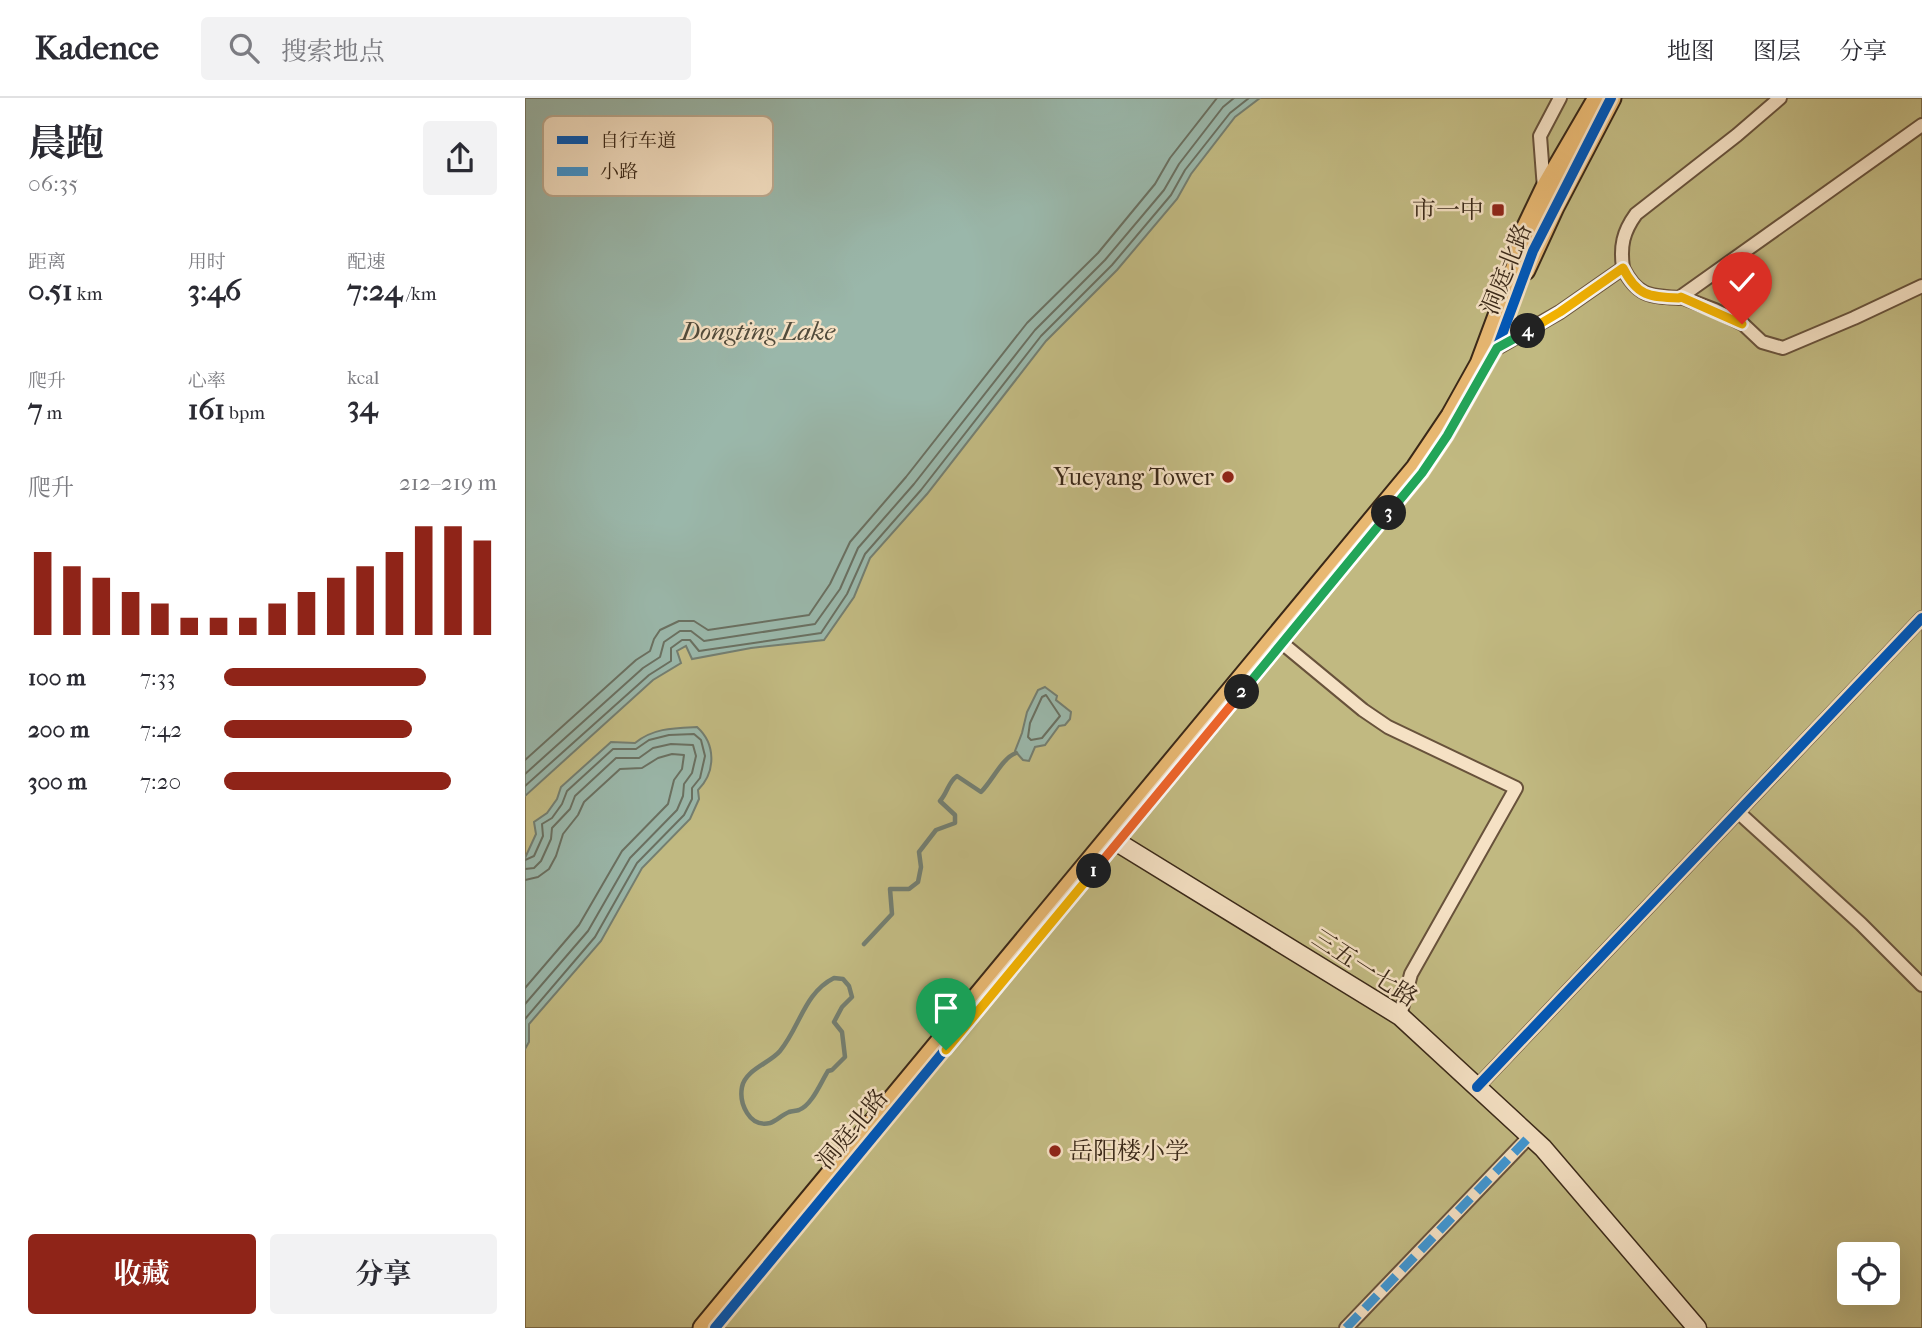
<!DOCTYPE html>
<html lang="zh">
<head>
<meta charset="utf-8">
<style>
	body { margin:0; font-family:"IM FELL French Canon","Noto Serif SC",serif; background:#f2f2f3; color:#2b2b33; height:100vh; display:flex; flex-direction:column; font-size:26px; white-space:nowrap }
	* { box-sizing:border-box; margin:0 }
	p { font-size:23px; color:#7c7c81 }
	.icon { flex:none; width:38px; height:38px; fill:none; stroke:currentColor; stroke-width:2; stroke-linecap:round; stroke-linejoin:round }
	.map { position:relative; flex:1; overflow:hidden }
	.side { display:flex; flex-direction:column; background:#fff; width:525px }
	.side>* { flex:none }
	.fabs { position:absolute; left:1312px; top:1144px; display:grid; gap:14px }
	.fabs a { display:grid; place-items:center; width:63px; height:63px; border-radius:7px; background:#fff; box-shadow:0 7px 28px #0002; font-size:35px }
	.pin { position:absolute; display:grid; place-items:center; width:60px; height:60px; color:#fff; margin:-72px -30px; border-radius:50% 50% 50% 0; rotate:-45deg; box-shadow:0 0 7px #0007 }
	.pin .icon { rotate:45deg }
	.km { position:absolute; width:35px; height:35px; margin:-18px; border-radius:50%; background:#222; color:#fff; font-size:19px; line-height:35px; text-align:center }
	.round { display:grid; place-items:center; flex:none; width:74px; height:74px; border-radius:7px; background:#f2f2f3 }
	.head { display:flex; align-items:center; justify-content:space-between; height:119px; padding:0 28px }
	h1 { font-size:38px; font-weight:700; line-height:52px }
	.stats { display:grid; grid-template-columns:repeat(3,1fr); gap:10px; height:119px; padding:7px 28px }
	.stats div { display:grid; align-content:center }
	.stats b { font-size:30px; font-weight:700 }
	.stats small { font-size:19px; font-weight:400 }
	.stats p { font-size:19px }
	.chart { height:196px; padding:14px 28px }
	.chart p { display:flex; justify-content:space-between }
	.chart svg { width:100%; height:126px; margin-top:7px; stroke:#8f2418; stroke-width:6 }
	.primary-button { display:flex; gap:14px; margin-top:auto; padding:14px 28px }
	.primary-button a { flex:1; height:80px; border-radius:7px; background:#8f2418; color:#fff; font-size:28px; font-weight:700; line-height:80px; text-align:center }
	.primary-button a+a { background:#f2f2f3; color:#2b2b33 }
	ul { padding:0 28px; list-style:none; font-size:23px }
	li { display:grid; grid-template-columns:112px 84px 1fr; align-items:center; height:52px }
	li i { height:18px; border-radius:9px; background:#8f2418 }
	header { display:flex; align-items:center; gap:42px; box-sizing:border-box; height:98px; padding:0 35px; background:#fff; border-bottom:2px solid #e1e1e2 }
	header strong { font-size:33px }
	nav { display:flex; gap:38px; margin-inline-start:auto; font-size:24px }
	.search { width:490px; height:63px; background:#f2f2f3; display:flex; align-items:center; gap:18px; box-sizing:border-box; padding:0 24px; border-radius:7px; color:#7c7c81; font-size:26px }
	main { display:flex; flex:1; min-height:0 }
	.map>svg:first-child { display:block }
</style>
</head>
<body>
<header>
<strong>Kadence</strong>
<div class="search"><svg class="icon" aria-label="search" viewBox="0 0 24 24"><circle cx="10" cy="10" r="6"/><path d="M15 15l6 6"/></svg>搜索地点</div>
<nav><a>地图</a><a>图层</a><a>分享</a></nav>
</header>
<main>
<section class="side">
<div class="head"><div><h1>晨跑</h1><p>06:35</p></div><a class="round"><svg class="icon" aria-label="share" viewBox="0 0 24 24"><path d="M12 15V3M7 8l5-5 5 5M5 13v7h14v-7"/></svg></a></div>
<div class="stats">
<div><p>距离</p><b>0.51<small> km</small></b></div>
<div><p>用时</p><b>3:46</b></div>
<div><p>配速</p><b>7:24<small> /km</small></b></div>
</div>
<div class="stats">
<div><p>爬升</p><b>7<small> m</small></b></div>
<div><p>心率</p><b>161<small> bpm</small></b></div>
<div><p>kcal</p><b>34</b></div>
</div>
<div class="chart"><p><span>爬升</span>212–219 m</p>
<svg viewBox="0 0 160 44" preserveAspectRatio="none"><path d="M5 44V15M15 44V20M25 44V24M35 44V29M45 44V33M55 44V38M65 44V38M75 44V38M85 44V33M95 44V29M105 44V24M115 44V20M125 44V15M135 44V6M145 44V6M155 44V11"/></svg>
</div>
<ul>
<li><b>100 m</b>7:33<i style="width:74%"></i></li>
<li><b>200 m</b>7:42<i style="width:69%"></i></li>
<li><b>300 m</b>7:20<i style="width:83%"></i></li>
</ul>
<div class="primary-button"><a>收藏</a><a>分享</a></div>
</section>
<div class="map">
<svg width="1397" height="1230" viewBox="0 0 1397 1230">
	<rect width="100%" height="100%" fill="#f0d1a5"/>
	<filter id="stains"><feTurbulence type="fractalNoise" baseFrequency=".00286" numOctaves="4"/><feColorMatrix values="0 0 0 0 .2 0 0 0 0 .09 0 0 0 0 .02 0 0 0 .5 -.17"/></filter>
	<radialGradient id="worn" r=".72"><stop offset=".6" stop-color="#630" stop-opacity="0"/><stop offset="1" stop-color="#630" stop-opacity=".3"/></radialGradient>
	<!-- green -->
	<path fill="#c1b981" stroke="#7e704c" stroke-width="2" fill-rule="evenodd" d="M 0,0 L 1397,0 L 1397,1230 L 0,1230 ZM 1325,1157 L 1363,1157 L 1363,1195 L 1325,1195 Z"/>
	<!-- water -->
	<g fill="#9ab7aa" stroke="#747e70" stroke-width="2">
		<polygon points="0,0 735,0 710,19 666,76 652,101 592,172 521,243 402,396 345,460 329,499 299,542 226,550 167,561 161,548 152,553 156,565 128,582 0,698"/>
		<polygon points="520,589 532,598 531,602 546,614 545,621 540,627 534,628 520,647 510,649 504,663 498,662 490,653 497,635 502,614 513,592"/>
		<path d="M 172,629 C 191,646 191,674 173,692 L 174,701 L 165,721 L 117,770 L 76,843 L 4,926 L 4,944 L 0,951 L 0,760 L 11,736 L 9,724 L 22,715 L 32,701 L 36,689 L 86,644 L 110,645 C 128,630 149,630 172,629 Z"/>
	</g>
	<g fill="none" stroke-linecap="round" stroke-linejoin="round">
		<!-- shore -->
		<g stroke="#6a7061" stroke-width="2">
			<polygon points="521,597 535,618 517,640 506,642 503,639 505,625 517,599"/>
			<polyline points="0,662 111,562 125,553 129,541 135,532 154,523 169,523 183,532 284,517 305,486 325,444 381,379 502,225 573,155 630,86 645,60 692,0"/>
			<polyline points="0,676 118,570 135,559 139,544 155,533 166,533 179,543 290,526 315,491 333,450 389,386 510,232 580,162 639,92 654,66 698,9 709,0"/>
			<polyline points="0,688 124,577 146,563 146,550 157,542 165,542 174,553 296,535 322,496 340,456 396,392 516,238 587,167 646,97 660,72 705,15 724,0"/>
			<polyline points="0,762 9,758 18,738 17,726 27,720 37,706 42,693 88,651 111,651 124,642 144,637 169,636 176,642 180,658 175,680 167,690 167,701 159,717 112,765 70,839 0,921"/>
			<polyline points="0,771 9,770 16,763 26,741 27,730 45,711 50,698 91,660 114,660 128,650 146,646 168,647 171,658 167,675 159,686 158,698 152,712 105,760 63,833 0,906"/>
			<polyline points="0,782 13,779 24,771 31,758 38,736 53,717 59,704 95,671 117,670 133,660 147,656 159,657 157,671 149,682 143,706 97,753 54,827 0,890"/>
		</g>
		<!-- stream -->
		<g stroke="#747e70" stroke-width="4.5">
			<path d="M 339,846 L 367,816 L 365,791 L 384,791 L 393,784 L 396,769 L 394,754 L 411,732 L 430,725 L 430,717 L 415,703 C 423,694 423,684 432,678 L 456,694 C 468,682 477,660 491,655"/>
			<path d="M 309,880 L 318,881 L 324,888 L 327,899 L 317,909 L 309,924 L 317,934 L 320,959 L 307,972 L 303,973 C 296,984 287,1007 274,1012 C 271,1013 267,1013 264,1014 C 257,1017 251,1023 245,1025 C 224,1030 214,1005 217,989 C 220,972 245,965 255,953 C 275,929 279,895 309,880 Z"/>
		</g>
		<!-- street casing -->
		<g stroke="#68523b" stroke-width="16">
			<g id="street">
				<polyline points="1019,91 1015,38 1035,0"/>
				<path d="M 1098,170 C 1112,198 1124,198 1154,200 L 1397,27"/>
				<polyline points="1156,199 1190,212 1218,226 1237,244 1258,250 1329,220 1397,188"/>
				<path d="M 972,250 L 1035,214 L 1098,170 C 1095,148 1098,134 1111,116 L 1212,37 L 1255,0"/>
				<polyline points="757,545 838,612 863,629 991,690 886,876 875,918"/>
				<polyline points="1213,714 1336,826 1397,887"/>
				<polyline points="952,989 1397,520"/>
				<polyline points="821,1230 1005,1038"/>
			</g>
		</g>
		<!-- secondary casing -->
		<g stroke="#3a2818" stroke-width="21">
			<polyline id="secondary" points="592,744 875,918 1018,1050 1172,1230"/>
		</g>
		<!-- primary casing -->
		<g stroke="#3a2818" stroke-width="23">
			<g id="primary">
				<polyline points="1000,172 1029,109 1086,0"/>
				<polyline points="178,1230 891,370 926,318 955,266 993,164 999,135 1020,91 1073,0"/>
			</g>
		</g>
		<!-- street -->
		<use href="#street" stroke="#f5e1c4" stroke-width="12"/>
		<!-- secondary -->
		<use href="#secondary" stroke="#f5e1c4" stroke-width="18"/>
		<!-- primary -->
		<use href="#primary" stroke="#e8b872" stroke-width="19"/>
		<!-- quiet -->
		<polyline stroke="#3e96d4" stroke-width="9" stroke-dasharray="18 9" stroke-linecap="butt" points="821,1230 1005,1038"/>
		<!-- cycleway casing -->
		<g stroke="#f5e1c4" stroke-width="15">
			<g id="cycleway">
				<polyline points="952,989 1397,520"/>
				<polyline points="190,1230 897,375 922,338 972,250 1008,153 1086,0"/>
			</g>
		</g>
		<!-- cycleway -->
		<use href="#cycleway" stroke="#0057b8" stroke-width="10"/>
	</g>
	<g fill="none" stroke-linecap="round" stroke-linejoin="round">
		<!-- split-1 casing -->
		<g stroke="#fff" stroke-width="14">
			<polyline id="split-1" points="421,952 569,773"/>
		</g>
		<!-- split-2 casing -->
		<g stroke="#fff" stroke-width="14">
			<polyline id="split-2" points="569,773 717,594"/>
		</g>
		<!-- split-3 casing -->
		<g stroke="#fff" stroke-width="14">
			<polyline id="split-3" points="717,594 864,415"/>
		</g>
		<!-- split-4 casing -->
		<g stroke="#fff" stroke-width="14">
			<polyline id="split-4" points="864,415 897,375 922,338 972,250 1003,233"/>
		</g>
		<!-- split-5 casing -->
		<g stroke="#fff" stroke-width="14">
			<path id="split-5" d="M 1003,233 L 1035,214 L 1098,170 C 1112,198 1124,199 1154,200 L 1156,199 L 1217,226"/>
		</g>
		<!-- split-1 -->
		<use href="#split-1" stroke="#f5b400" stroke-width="9"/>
		<!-- split-2 -->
		<use href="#split-2" stroke="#f0652b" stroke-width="9"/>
		<!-- split-3 -->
		<use href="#split-3" stroke="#22a559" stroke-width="9"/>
		<!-- split-4 -->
		<use href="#split-4" stroke="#22a559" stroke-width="9"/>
		<!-- split-5 -->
		<use href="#split-5" stroke="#f5b400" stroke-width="9"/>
	</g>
	<!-- markers -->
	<g fill="#8f2418" stroke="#f5e1c4" stroke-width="2.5">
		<rect x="966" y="105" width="14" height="14" rx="3.5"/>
		<circle cx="703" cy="379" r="7"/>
		<circle cx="530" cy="1053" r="7"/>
	</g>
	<g text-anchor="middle" stroke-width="5" stroke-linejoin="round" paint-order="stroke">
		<!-- poi labels -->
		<g font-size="24" fill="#3a2818" stroke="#f5e1c4" text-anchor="end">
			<text x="959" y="120">市一中</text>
			<text x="689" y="387">Yueyang Tower</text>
			<text x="544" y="1061" text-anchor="start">岳阳楼小学</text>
		</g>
		<!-- street labels -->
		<g font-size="24" fill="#3a2818" stroke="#f5e1c4">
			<text transform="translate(981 171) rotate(-68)" y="8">洞庭北路</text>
			<text transform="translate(840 870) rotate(33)" y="8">三五一七路</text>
			<text transform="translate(327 1031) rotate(-50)" y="8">洞庭北路</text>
		</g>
		<!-- water labels -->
		<g font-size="26" font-style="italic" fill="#524c3c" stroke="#f5e1c4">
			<text x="233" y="242">Dongting Lake</text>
		</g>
	</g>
	<!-- legend -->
	<rect x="18" y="18" width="230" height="80" rx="10" fill="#f5e1c4" stroke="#bdaa90" stroke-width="2"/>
	<rect x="32" y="38" width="31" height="8" fill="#0057b8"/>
	<rect x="32" y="69" width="31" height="9" fill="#3e96d4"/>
	<g font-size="19" fill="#3a2818">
		<text x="75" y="49">自行车道</text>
		<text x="75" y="80">小路</text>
	</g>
	<rect width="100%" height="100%" filter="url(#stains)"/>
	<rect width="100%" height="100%" fill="url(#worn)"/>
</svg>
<div class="fabs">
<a><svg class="icon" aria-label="locate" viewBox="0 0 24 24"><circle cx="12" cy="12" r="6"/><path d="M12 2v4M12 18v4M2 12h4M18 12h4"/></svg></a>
</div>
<div class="pin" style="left:421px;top:952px;background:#1e9e55"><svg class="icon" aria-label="arrive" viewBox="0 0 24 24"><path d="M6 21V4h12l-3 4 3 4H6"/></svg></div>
<div class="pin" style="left:1217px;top:226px;background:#d93025"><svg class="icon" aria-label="check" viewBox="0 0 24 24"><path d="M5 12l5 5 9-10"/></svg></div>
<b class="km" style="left:569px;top:773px">1</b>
<b class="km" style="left:717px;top:594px">2</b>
<b class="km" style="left:864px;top:415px">3</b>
<b class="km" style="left:1003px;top:233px">4</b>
</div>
</main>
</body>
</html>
